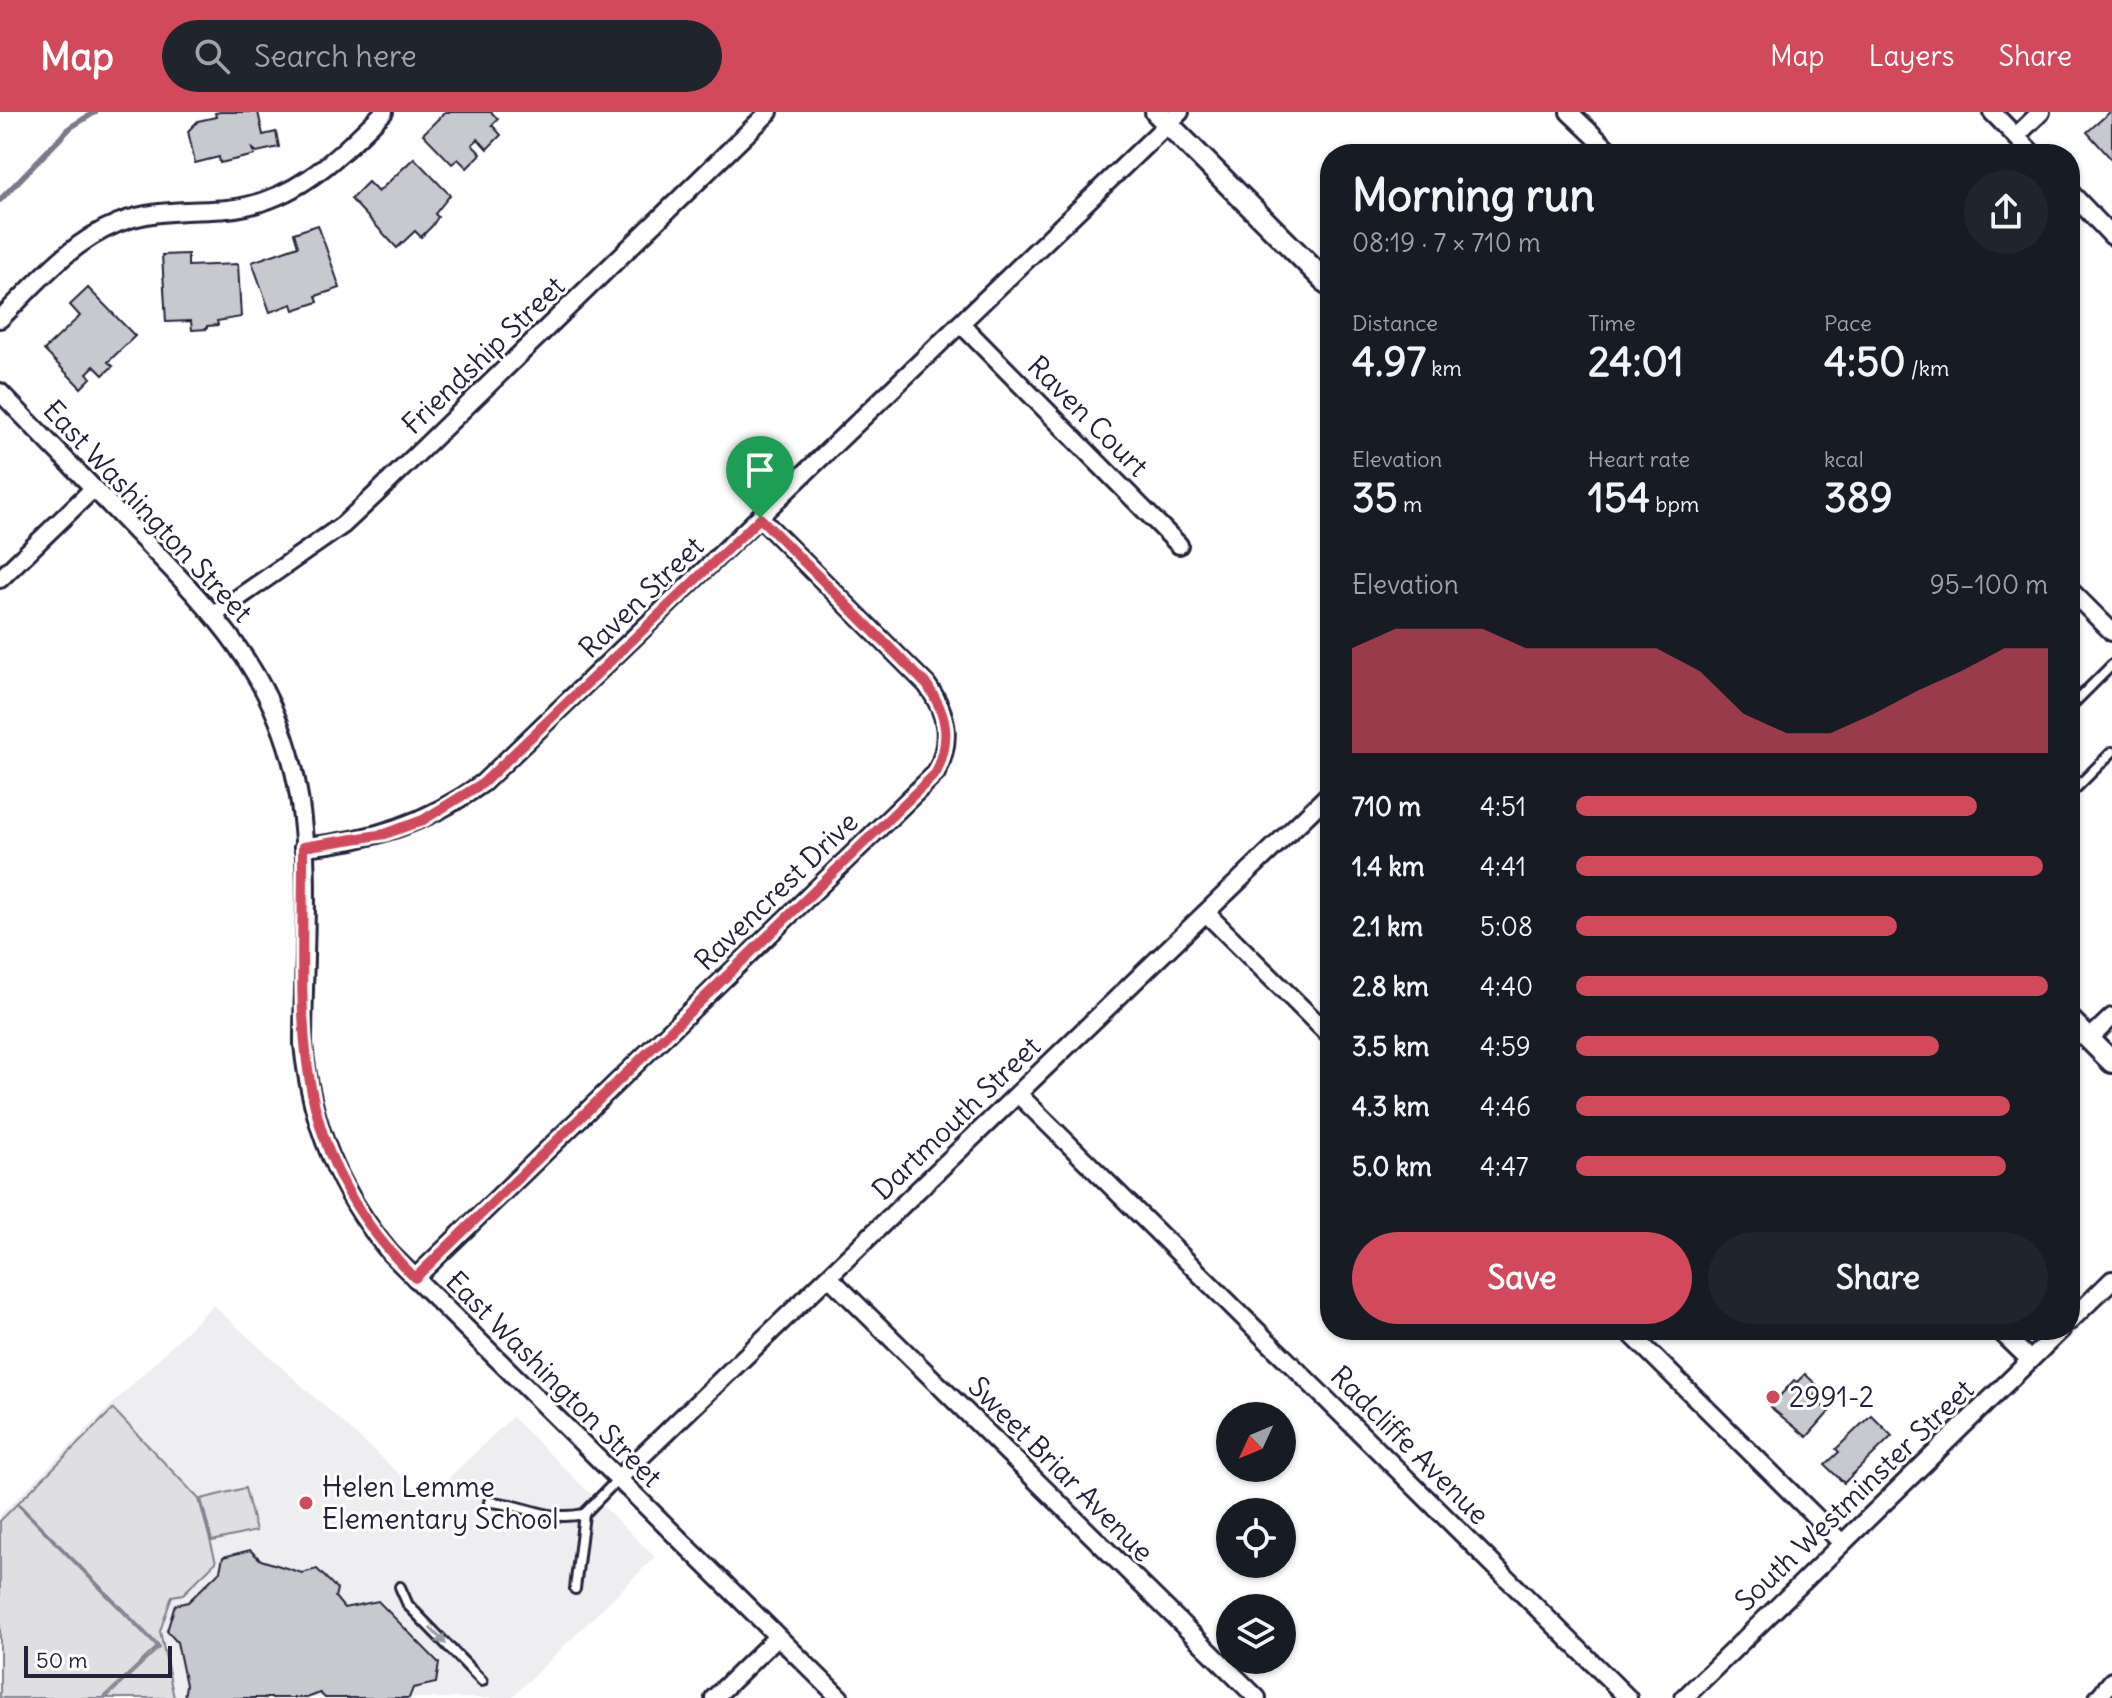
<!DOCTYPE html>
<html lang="en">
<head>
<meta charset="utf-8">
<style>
	body { margin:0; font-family:Delius,sans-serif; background:#20242c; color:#f1f3f6; height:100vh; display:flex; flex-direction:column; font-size:30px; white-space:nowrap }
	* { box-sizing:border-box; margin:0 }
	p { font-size:26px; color:#9ea1a6 }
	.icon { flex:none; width:44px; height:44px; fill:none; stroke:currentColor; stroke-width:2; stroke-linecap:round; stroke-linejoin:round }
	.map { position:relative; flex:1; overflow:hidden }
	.drawer { position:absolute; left:1320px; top:32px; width:760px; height:1196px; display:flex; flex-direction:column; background:#171b24; border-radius:32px; box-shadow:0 2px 6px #0004 }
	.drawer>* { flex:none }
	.needle { width:52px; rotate:226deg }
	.tools { position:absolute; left:1216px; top:1290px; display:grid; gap:16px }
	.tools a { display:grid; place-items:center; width:80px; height:80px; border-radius:50%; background:#171b24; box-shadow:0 2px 6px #0004; font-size:40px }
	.scale { position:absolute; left:24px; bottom:20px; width:148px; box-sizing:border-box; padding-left:8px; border:4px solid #22223b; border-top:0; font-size:22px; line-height:28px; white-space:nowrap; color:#22223b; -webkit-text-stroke:6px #fff; paint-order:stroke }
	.pin { position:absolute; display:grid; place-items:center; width:68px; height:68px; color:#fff; margin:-82px -34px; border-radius:50% 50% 50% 0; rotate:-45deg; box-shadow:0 0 8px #0007 }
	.pin .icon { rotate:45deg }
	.round { display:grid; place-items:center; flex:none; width:84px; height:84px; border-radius:42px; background:#20242c }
	.overview { display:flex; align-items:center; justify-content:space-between; height:136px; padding:0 32px }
	h1 { font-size:44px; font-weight:700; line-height:60px }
	.metrics { display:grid; grid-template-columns:repeat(3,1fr); gap:12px; height:136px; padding:8px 32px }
	.metrics div { display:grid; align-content:center }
	.metrics b { font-size:40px; font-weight:700 }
	.metrics small { font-size:22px; font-weight:400 }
	.metrics p { font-size:22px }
	.chart { height:224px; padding:16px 32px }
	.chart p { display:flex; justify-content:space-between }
	.chart svg { width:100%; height:144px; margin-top:8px; fill:#d1495b; opacity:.7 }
	.primary-button { display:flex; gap:16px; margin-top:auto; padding:16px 32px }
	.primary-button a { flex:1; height:92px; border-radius:48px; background:#d1495b; color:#fff; font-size:32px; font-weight:700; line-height:92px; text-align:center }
	.primary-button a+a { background:#20242c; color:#f1f3f6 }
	ul { padding:0 32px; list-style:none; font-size:26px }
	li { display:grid; grid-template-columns:128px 96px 1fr; align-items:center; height:60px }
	li i { height:20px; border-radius:10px; background:#d1495b }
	header { display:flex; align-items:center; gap:48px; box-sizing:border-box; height:112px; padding:0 40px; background:#d1495b; color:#fff }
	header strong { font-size:38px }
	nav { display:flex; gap:44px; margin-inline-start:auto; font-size:28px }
	.search { width:560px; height:72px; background:#20242c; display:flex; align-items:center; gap:20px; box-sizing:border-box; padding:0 28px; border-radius:44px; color:#9ea1a6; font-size:30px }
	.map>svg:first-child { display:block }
</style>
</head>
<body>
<header>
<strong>Map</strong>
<div class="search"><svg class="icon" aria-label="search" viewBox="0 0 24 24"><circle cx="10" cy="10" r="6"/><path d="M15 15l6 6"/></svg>Search here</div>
<nav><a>Map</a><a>Layers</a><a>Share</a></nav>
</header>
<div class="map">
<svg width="2112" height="1586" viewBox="0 0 2112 1586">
	<rect width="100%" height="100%" fill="#fff"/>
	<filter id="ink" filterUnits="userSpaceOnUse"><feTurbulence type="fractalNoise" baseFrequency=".0125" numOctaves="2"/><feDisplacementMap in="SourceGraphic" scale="16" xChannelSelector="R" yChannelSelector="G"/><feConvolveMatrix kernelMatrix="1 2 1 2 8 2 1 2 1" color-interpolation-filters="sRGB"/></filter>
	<g filter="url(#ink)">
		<!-- built -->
		<polygon fill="#eeeef1" points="213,1193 427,1387 512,1305 655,1445 511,1586 0,1586 0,1403"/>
		<!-- green -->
		<g fill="#dfdfe2" stroke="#80808e" stroke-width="2">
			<polygon points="113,1297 199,1387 216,1450 183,1482 172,1484 160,1519 174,1586 106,1586 160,1535 18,1391"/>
			<polygon points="245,1376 256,1419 212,1429 201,1387"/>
			<polygon points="17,1392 157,1535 103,1586 0,1586 0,1409"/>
		</g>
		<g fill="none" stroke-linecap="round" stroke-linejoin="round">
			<!-- stream -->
			<polyline stroke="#7a7a88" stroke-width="6" points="0,88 71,15 95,0"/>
		</g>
		<!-- building -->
		<g fill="#c8c8cf" stroke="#22223b" stroke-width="2">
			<polygon points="258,0 263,23 276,20 279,35 257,40 253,37 255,43 220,51 219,45 195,51 188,19 198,9 216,5 215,1 220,0"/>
			<polygon points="445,0 491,0 498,7 492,13 501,23 487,37 478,27 472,33 481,42 467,56 458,47 452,52 423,22"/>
			<polygon points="2110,0 2112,0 2112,48 2087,20"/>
			<polygon points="414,46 450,83 435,102 438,105 432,114 421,125 415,119 397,136 351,87 368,70 378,80"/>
			<polygon points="318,113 340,176 316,184 318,190 294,198 292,192 270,200 252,150 298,134 294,121"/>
			<polygon points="188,142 188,154 238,152 241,205 217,209 218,213 207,214 207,217 192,218 191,209 166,210 162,143"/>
			<polygon points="88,176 135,224 108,250 113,254 103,263 94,254 87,261 91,266 81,276 44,238 80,204 70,193"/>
			<polygon points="1805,1262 1821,1277 1813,1285 1829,1300 1807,1325 1770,1295 1794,1268 1797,1270"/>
			<polygon points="1871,1303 1892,1324 1844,1371 1825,1353 1839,1340 1836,1337"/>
			<polygon points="250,1438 261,1448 302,1461 317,1457 337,1477 335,1485 344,1496 378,1489 439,1551 436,1571 413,1576 409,1586 325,1586 320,1581 307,1586 184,1586 186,1573 177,1530 167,1519 175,1493 188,1490 220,1459 223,1445"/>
		</g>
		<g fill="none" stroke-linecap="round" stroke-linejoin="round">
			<!-- service casing -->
			<g stroke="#22223b" stroke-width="14">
				<g id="service">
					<polyline points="2070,595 2112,553"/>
					<polyline points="2070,682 2112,640"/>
					<path d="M 489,1390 C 527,1392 543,1410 584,1402 L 575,1477"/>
					<polyline points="584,1402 618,1367"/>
					<polyline points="400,1475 408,1493 482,1569"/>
				</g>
			</g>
			<!-- minor casing -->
			<g stroke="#22223b" stroke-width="22">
				<g id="minor">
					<polyline points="1569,0 1613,42"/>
					<polyline points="1992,0 2033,42"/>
					<polyline points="2016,24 2041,0"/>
					<polyline points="2070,80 2112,124"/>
					<path d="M 0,207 C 36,172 70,130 118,111 C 153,97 190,100 227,97 C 295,91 338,45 384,0"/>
					<polyline points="961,212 1179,433"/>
					<path d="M 0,280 C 45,327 91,373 136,420 C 207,494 270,555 294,659 C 314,747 303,843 303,932 C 311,1013 339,1079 390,1141 L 840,1586"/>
					<polyline points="0,467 94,376"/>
					<polyline points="2070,478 2112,520"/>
					<polyline points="215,502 343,413 375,383 769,0"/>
					<path d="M 303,735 C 371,729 427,711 483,671 L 1180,0"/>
					<polyline points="1206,801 1330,924"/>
					<polyline points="2089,927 2112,905"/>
					<polyline points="1018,982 1628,1586"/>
					<polyline points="829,1165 1257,1586"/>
					<path d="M 415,1166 L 936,661 C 952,628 948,602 927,573 L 760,406"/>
					<polyline points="2070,1209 2112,1168"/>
					<polyline points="1627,1218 1842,1431"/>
					<polyline points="1999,1218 2030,1248"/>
					<polyline points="618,1367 1330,681"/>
					<polyline points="714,1586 777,1525"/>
					<polyline points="1684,1586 2061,1218"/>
					<polyline points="2098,1586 2112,1569"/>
				</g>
			</g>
			<!-- tertiary casing -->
			<g stroke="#22223b" stroke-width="26">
				<g id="tertiary">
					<polyline points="1156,0 1330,174"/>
					<polyline points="2070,908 2112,950"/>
				</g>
			</g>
			<!-- service -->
			<use href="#service" stroke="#fff" stroke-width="8"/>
			<!-- minor -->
			<use href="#minor" stroke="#fff" stroke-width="16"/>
			<!-- tertiary -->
			<use href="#tertiary" stroke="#fff" stroke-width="20"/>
		</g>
		<!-- one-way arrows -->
		<defs><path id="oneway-solid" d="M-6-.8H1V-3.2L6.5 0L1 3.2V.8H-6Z" transform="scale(2)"/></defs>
		<use fill="#9c9ca7" href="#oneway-solid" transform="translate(438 1524) rotate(46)"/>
	</g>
	<g fill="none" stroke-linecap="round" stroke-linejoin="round" filter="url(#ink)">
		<!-- route casing -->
		<g stroke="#fff" stroke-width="16">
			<path id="route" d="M 760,406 L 927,573 C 948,603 951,628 936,661 L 415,1166 C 281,1033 304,907 303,735 L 385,722 L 423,708 L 483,671 Z"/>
		</g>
		<!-- route -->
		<use href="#route" stroke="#d1495b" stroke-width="10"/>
	</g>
	<!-- markers -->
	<g fill="#d1495b" stroke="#fff" stroke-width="3">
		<circle cx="1773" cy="1285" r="8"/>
		<circle cx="306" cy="1391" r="8"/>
	</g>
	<g text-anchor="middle" stroke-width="6" stroke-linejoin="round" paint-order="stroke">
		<!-- street labels -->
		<g font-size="28" fill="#22223b" stroke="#fff">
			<text transform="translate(483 243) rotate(-44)" y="10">Friendship Street</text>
			<text transform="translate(1088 304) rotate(45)" y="10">Raven Court</text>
			<text transform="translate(148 399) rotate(47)" y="10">East Washington Street</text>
			<text transform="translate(641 485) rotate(-44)" y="10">Raven Street</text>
			<text transform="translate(776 779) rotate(-44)" y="10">Ravencrest Drive</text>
			<text transform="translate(956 1006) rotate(-44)" y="10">Dartmouth Street</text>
			<text transform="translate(554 1267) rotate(45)" y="10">East Washington Street</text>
			<text transform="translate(1410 1333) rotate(45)" y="10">Radcliffe Avenue</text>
			<text transform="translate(1061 1357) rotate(45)" y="10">Sweet Briar Avenue</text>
			<text transform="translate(1854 1383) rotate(-44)" y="10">South Westminster Street</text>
		</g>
		<!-- poi labels -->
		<g font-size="28" fill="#22223b" stroke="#fff" text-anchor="start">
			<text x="1789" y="1295">2991-2</text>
			<text x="322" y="1385">Helen Lemme<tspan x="322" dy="32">Elementary School</tspan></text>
		</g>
	</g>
</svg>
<div class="tools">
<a><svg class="needle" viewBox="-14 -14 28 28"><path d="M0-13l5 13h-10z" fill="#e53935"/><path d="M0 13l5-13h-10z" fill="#9ea1a6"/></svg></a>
<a><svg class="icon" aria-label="locate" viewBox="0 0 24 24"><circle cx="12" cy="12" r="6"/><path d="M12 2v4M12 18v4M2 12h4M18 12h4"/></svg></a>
<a><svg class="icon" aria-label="layers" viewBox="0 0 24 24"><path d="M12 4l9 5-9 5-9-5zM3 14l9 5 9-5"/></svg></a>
</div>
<div class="scale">50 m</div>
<div class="pin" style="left:760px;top:406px;background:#1e9e55"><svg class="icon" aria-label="arrive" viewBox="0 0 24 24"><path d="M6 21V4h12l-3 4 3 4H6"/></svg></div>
<section class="drawer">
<div class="overview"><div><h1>Morning run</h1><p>08:19 · 7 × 710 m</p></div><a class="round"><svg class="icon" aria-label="share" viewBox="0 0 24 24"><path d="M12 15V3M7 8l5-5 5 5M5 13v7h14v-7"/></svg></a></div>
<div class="metrics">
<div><p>Distance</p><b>4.97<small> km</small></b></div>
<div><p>Time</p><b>24:01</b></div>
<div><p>Pace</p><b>4:50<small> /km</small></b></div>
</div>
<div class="metrics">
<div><p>Elevation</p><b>35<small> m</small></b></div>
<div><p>Heart rate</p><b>154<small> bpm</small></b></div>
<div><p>kcal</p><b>389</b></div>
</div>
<div class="chart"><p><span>Elevation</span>95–100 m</p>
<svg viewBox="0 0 160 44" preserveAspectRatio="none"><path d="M0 44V12L10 6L20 6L30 6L40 12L50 12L60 12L70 12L80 19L90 32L100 38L110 38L120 32L130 25L140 19L150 12L160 12V44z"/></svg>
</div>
<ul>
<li><b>710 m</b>4:51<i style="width:85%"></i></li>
<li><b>1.4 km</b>4:41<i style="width:99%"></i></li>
<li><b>2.1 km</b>5:08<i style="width:68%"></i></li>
<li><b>2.8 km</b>4:40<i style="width:100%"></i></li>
<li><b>3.5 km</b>4:59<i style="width:77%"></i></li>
<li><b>4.3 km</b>4:46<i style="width:92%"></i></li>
<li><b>5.0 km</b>4:47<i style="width:91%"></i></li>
</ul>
<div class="primary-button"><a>Save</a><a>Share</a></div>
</section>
</div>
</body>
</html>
